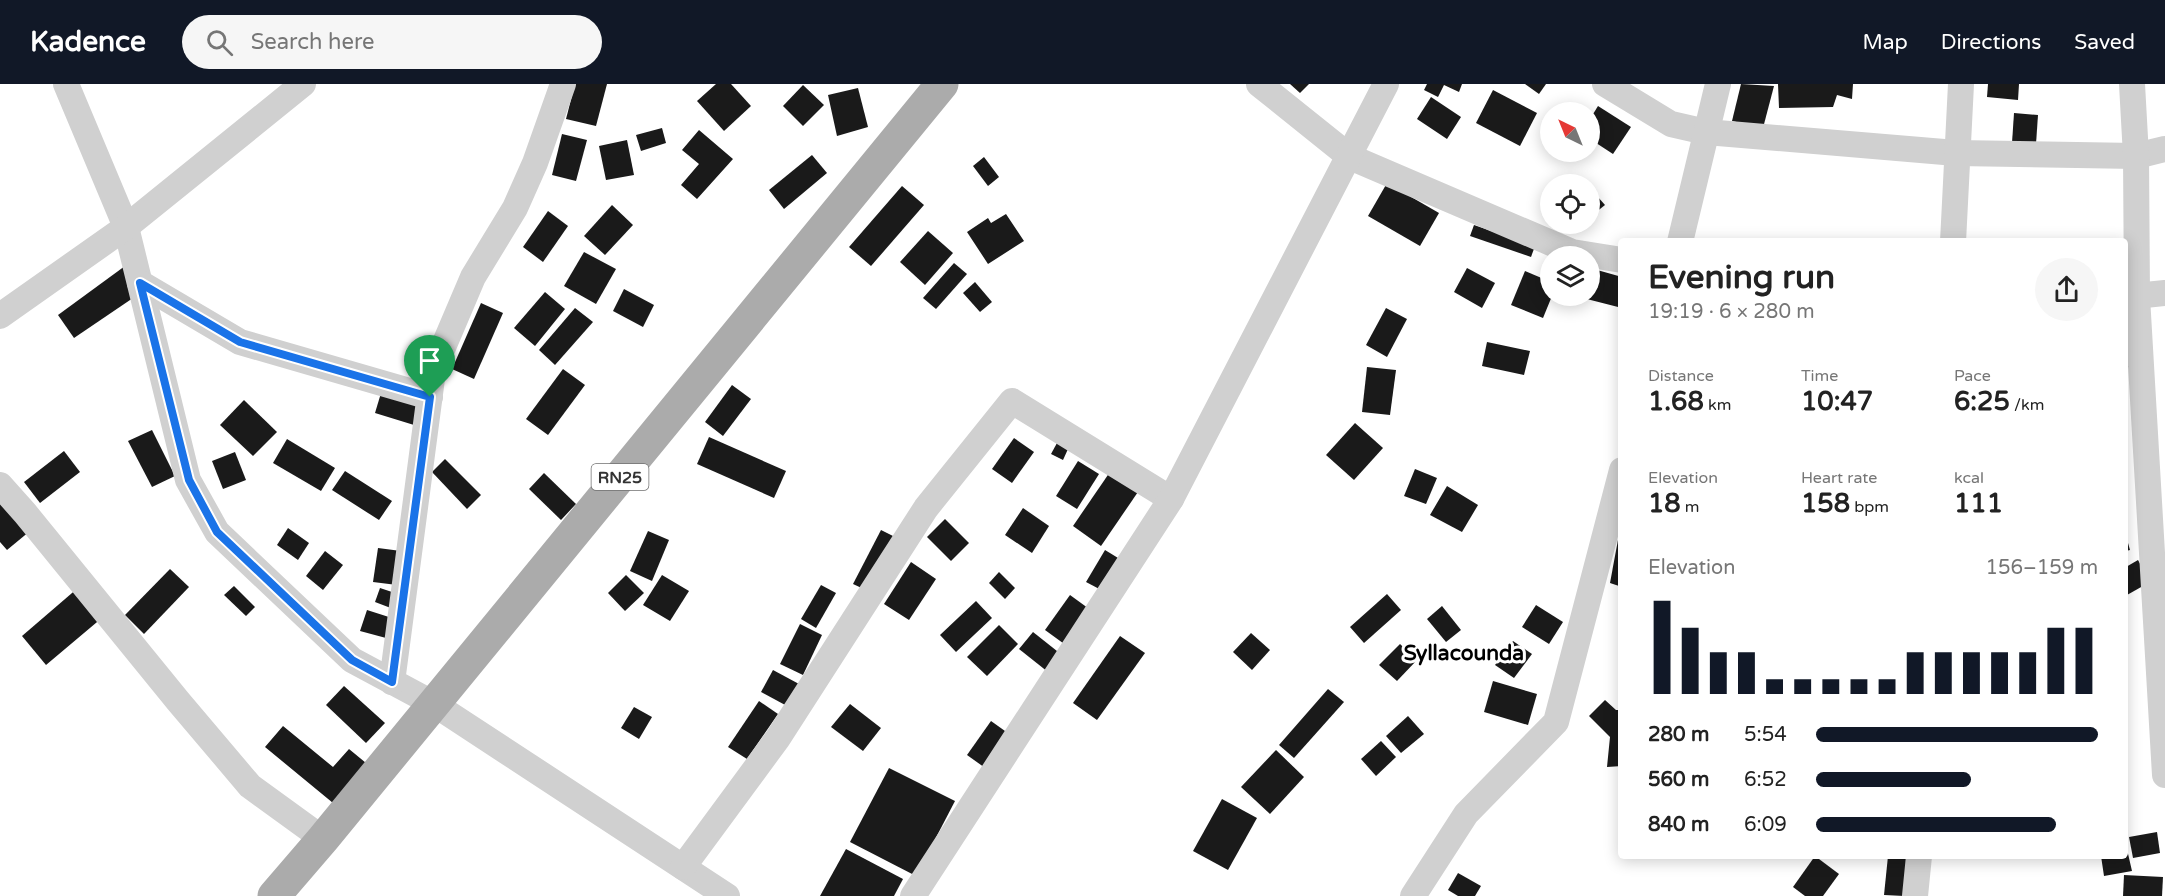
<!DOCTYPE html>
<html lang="en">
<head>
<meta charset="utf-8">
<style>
	body { margin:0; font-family:"Varela Round",sans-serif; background:#f6f6f6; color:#222; height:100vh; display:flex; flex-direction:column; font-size:22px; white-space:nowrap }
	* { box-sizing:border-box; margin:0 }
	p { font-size:20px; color:#767676 }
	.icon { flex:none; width:33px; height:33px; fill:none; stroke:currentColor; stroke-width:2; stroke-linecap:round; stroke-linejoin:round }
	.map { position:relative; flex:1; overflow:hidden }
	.panel { position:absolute; left:1618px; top:154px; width:510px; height:621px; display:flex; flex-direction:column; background:#fff; border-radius:6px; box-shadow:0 3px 15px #0003 }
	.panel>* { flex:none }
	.needle { width:39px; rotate:317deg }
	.buttons { position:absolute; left:1540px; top:18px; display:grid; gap:12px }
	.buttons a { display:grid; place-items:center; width:60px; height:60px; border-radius:50%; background:#fff; box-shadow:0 3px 15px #0003; font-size:30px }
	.pin { position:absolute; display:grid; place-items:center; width:51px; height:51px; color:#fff; margin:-62px -26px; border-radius:50% 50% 50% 0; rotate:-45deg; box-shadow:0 0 6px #0007 }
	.pin .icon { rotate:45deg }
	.round { display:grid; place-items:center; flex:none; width:63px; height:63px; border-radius:32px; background:#f6f6f6 }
	.headline { display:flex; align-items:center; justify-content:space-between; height:102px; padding:0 30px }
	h1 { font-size:33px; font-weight:700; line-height:45px }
	.metrics { display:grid; grid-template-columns:repeat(3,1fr); gap:9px; height:102px; padding:6px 30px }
	.metrics div { display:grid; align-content:center }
	.metrics b { font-size:26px; font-weight:700 }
	.metrics small { font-size:16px; font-weight:400 }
	.metrics p { font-size:16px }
	.chart { height:168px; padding:12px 30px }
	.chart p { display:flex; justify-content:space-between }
	.chart svg { width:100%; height:108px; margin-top:6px; stroke:#111827; stroke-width:6 }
	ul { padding:0 30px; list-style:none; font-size:20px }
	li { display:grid; grid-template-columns:96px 72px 1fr; align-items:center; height:45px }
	li i { height:15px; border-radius:8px; background:#111827 }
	header { display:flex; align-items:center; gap:36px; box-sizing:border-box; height:84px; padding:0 30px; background:#111827; color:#fff }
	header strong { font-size:28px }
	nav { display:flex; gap:33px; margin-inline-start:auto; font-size:21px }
	.search { width:420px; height:54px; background:#f6f6f6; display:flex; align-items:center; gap:15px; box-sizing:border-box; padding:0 21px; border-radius:33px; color:#767676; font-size:22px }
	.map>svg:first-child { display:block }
</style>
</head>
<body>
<header>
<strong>Kadence</strong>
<div class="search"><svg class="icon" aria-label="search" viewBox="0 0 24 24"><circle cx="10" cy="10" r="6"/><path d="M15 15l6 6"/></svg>Search here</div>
<nav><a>Map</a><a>Directions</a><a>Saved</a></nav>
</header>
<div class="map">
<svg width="2165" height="812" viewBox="0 0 2165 812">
	<rect width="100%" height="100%" fill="#fff"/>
	<!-- building -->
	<g fill="#1a1a1a">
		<polygon points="575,0 607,0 596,42 566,35"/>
		<polygon points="716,0 731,0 751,22 724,47 697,17"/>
		<polygon points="1290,0 1309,0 1300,9"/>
		<polygon points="1427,0 1462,0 1459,8 1444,1 1438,13 1424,6"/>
		<polygon points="1525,0 1546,0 1539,10"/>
		<polygon points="1741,0 1774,2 1763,44 1732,37"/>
		<polygon points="1778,0 1853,0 1852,15 1837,11 1833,23 1779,24"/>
		<polygon points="1988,0 2019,0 2018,16 1987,13"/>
		<polygon points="803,1 824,21 803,42 783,22"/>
		<polygon points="858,4 868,43 837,52 828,11"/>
		<polygon points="1493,6 1537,29 1520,62 1476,39"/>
		<polygon points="1431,13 1461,33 1447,55 1417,35"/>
		<polygon points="1598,22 1631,43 1613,70 1590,55 1590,35"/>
		<polygon points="2014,29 2038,31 2036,60 2012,59"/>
		<polygon points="662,44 666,59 641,67 636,51"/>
		<polygon points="699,46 733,75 697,115 681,101 699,80 682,66"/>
		<polygon points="562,50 587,56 576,97 552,91"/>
		<polygon points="627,56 634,91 606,96 599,62"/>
		<polygon points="812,71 827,89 784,125 769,106"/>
		<polygon points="984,73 999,93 988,102 973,82"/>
		<polygon points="1582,94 1587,100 1575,100"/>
		<polygon points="1387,99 1439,129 1420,162 1368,132"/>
		<polygon points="902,102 924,121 871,182 849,163"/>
		<polygon points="1590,104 1605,121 1590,133"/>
		<polygon points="612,121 633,141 605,171 584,152"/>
		<polygon points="548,127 568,142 543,178 523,163"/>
		<polygon points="1006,130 1024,157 988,180 967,148 988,134 991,139"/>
		<polygon points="1474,141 1535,162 1531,173 1470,152"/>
		<polygon points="928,147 953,169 925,201 900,178"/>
		<polygon points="584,168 616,185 596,220 564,202"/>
		<polygon points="954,179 967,190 936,225 923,214"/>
		<polygon points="125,182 133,214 74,254 58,231"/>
		<polygon points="1467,184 1495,199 1482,224 1454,208"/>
		<polygon points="1590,184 1622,193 1622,224 1575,212 1590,212"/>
		<polygon points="1525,187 1551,198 1552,212 1543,234 1511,221"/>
		<polygon points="975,198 992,218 980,228 963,209"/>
		<polygon points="624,205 654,221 643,243 613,227"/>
		<polygon points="545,208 565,225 535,262 514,244"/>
		<polygon points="481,219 503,229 474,295 452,285"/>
		<polygon points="575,224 593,238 555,281 539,266"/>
		<polygon points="1386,224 1407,235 1387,273 1366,261"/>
		<polygon points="1487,258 1530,267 1524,291 1482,282"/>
		<polygon points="2126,262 2132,282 2126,284"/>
		<polygon points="1367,283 1396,286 1390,331 1362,328"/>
		<polygon points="563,285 585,301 548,351 526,335"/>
		<polygon points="732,301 751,315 723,352 705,338"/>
		<polygon points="381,309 420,320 414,341 375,329"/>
		<polygon points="244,316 277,348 253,372 220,341"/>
		<polygon points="1355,339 1383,364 1354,396 1326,371"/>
		<polygon points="152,346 175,392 152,403 128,357"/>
		<polygon points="709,353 786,387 774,414 697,380"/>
		<polygon points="1014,354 1034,368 1012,399 992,385"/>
		<polygon points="287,355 335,384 321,407 273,379"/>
		<polygon points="1057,359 1068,365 1063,376 1051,370"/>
		<polygon points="64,367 80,388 40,419 24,398"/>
		<polygon points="235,368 246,396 223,405 212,377"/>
		<polygon points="445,375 481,411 467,425 432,388"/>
		<polygon points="1078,377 1099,390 1077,425 1056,412"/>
		<polygon points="1112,385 1140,405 1101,462 1073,442"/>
		<polygon points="1415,385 1437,394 1426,420 1404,412"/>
		<polygon points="345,387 392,417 379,436 332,406"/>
		<polygon points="544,389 576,420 561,436 529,405"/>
		<polygon points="1447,402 1478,421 1462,448 1430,431"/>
		<polygon points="0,411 30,447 7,466 0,458"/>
		<polygon points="1023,424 1049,442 1032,469 1005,451"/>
		<polygon points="945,435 969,459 951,477 927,453"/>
		<polygon points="288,444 309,459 298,476 277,461"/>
		<polygon points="1620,445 1622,446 1622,503 1610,499"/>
		<polygon points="881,446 895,453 868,507 853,500"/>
		<polygon points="648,447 669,456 652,497 630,487"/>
		<polygon points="2126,452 2130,466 2126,467"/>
		<polygon points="378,464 401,467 397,501 373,498"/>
		<polygon points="1105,466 1123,477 1105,508 1086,498"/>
		<polygon points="325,467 343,481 323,506 306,492"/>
		<polygon points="2138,476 2150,498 2127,511 2126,483"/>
		<polygon points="911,478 936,495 909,536 884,520"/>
		<polygon points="170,485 189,503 144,550 125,531"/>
		<polygon points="999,488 1015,504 1005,515 989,499"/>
		<polygon points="626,491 644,509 625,527 608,509"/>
		<polygon points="662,491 689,507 670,537 643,521"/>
		<polygon points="821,501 836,509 816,544 801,535"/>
		<polygon points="234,502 255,523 246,532 224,511"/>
		<polygon points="79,503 103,533 46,581 22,552"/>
		<polygon points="380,504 401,511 396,526 375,518"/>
		<polygon points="1387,510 1401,526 1364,559 1350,543"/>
		<polygon points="1070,511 1092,527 1067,562 1045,546"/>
		<polygon points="976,517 992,534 956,568 940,551"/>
		<polygon points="1536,521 1563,538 1549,560 1522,543"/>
		<polygon points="1442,522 1461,546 1446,558 1427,535"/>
		<polygon points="367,526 392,534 386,554 360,547"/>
		<polygon points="800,540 822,551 803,591 780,580"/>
		<polygon points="999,541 1018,560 987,592 967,573"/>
		<polygon points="1033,548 1062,571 1048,588 1019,565"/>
		<polygon points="1251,549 1270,566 1252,586 1233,568"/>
		<polygon points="1120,552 1145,569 1097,636 1073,619"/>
		<polygon points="1513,557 1532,570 1514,594 1495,581"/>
		<polygon points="1400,560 1417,576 1397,597 1379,581"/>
		<polygon points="773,586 799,600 787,622 761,608"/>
		<polygon points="1493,597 1537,610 1528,641 1484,628"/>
		<polygon points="344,602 385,639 366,659 326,621"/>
		<polygon points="1328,605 1344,618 1294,674 1279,661"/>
		<polygon points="1605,616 1616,626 1622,626 1622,682 1607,683 1610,653 1589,632"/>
		<polygon points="759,617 778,630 747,675 728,663"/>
		<polygon points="850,620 881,644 863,667 831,643"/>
		<polygon points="634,623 652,633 639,655 621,644"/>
		<polygon points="1408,632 1424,650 1401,669 1386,652"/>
		<polygon points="991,637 1012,652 988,686 967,671"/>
		<polygon points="283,642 333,683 349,665 366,679 333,719 265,663"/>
		<polygon points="1381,657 1396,673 1376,692 1361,675"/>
		<polygon points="1276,666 1304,693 1270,730 1241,703"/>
		<polygon points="889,684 955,717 916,792 850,758"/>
		<polygon points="1222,715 1257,734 1228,786 1193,767"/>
		<polygon points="2157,748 2160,769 2133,774 2129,753"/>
		<polygon points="2126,761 2132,787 2104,792 2101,772 2126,772"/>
		<polygon points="846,765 903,795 894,812 820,812"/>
		<polygon points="1815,772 1839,790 1823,812 1805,812 1793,803"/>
		<polygon points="1888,772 1908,772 1904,812 1884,811"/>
		<polygon points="1458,789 1481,802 1475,812 1458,812 1448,806"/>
		<polygon points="2124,791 2163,793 2162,812 2123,812"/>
	</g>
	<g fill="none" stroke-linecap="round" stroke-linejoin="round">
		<!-- street -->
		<g stroke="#d0d0d0" stroke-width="26">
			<polyline points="66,0 126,143 188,396 217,448 352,576 434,620 727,812"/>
			<polyline points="1259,0 1350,73 1572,168 1622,176"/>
			<polyline points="1605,0 1671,40 1706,48 1956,69 2136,72 2165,65"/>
			<polyline points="2132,0 2136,72 2137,213 2165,691"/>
			<polyline points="1680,158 1718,0"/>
			<polyline points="1953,158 1961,0"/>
			<polyline points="140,199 240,258 430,313"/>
			<polyline points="2126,213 2165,209"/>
			<polyline points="0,232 126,143 303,0"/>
			<polyline points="0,401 25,429 178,617 250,702 323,755"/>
			<polyline points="392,598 433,287 473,193 515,124 535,79 563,0"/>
			<polyline points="683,783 778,654 926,424 1012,317 1171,415"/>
			<polyline points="913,812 1171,415 1386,0"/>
			<polyline points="1413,812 1466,730 1556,638 1622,386"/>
			<polyline points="1915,812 1919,772"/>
		</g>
		<!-- primary -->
		<polyline stroke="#ababab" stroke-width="33" points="274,812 323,755 942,0"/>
	</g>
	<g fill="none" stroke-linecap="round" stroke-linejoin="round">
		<!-- route casing -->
		<g stroke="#fff" stroke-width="12">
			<polygon id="route" points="140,199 240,258 430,313 392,598 352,576 217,448 189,396"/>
		</g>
		<!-- route -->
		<use href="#route" stroke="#1a73e8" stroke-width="8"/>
	</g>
	<g text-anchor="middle" stroke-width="6" stroke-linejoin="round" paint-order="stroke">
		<!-- shield labels -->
		<rect fill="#fff" stroke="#707070" stroke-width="1.5" x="591.5" y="380" width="57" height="26" rx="4.5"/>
		<g font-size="16" font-weight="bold" fill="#333">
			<text x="620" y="399">RN25</text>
		</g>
		<!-- quarter labels -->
		<g font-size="21" font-weight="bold" fill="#000" stroke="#fff">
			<text x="1464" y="576">Syllacounda</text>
		</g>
	</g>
</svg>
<div class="buttons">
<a><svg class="needle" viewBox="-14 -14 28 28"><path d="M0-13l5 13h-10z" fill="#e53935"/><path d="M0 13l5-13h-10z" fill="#767676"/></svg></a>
<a><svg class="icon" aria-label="locate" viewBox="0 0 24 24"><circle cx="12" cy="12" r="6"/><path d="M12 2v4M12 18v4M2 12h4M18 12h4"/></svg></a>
<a><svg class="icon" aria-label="layers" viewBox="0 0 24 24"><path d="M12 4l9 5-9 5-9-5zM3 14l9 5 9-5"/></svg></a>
</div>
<div class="pin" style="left:430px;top:313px;background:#1e9e55"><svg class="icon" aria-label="arrive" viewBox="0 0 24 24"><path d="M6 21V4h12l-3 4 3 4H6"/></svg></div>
<section class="panel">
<div class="headline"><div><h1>Evening run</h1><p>19:19 · 6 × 280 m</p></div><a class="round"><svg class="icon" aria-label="share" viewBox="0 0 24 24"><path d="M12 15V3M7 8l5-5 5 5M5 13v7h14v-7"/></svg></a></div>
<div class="metrics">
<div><p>Distance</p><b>1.68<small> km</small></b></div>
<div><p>Time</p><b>10:47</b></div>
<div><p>Pace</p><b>6:25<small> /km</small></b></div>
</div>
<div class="metrics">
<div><p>Elevation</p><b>18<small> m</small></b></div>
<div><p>Heart rate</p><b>158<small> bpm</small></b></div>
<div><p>kcal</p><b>111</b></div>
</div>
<div class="chart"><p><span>Elevation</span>156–159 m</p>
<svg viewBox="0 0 160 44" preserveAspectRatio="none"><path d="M5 44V6M15 44V17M25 44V27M35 44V27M45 44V38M55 44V38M65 44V38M75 44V38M85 44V38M95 44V27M105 44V27M115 44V27M125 44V27M135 44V27M145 44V17M155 44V17"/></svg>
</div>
<ul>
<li><b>280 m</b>5:54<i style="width:100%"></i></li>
<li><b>560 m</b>6:52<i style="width:55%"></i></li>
<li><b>840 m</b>6:09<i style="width:85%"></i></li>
</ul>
</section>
</div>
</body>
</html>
